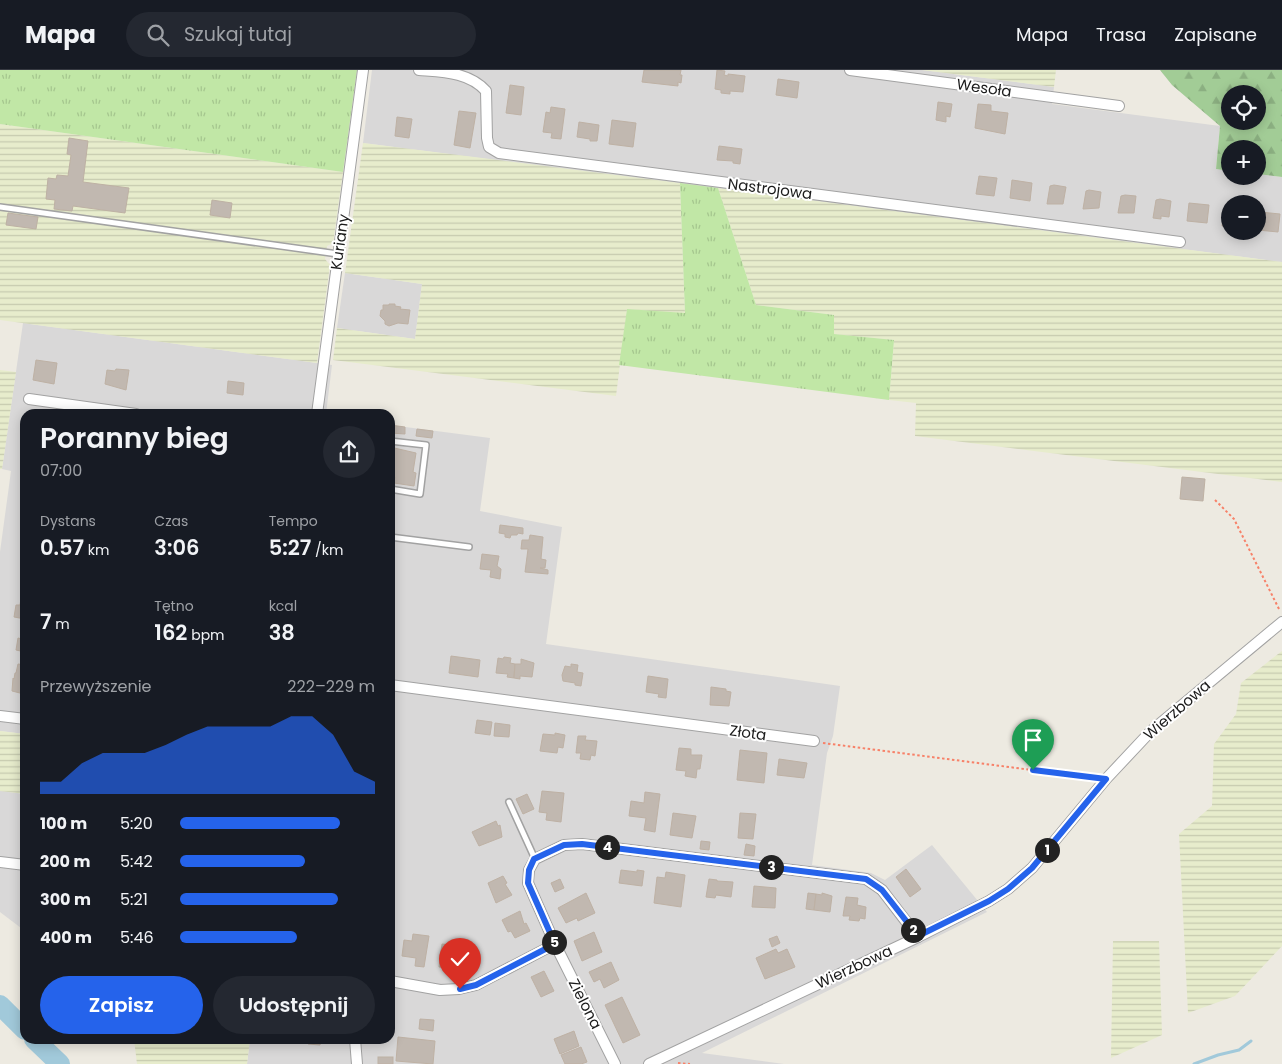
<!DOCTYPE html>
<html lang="pl">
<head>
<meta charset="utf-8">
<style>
	body { margin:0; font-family:Poppins,sans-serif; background:#242831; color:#f1f3f6; height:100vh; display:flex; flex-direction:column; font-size:19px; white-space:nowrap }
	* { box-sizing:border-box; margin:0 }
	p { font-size:16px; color:#9ea1a6 }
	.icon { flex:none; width:28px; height:28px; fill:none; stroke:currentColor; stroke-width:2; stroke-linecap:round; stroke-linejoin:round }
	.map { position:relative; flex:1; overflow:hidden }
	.sheet { position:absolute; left:20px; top:339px; width:375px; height:635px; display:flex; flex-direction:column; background:#171b24; border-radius:15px; box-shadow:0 2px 12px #0003 }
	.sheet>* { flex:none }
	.buttons { position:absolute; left:1221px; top:15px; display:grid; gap:10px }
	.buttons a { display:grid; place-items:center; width:45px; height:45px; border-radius:50%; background:#171b24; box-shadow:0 2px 12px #0003; font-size:25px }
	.pin { position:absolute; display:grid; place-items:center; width:42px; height:42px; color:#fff; margin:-51px -21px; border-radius:50% 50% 50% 0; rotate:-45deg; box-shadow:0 0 5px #0007 }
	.pin .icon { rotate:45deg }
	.km { position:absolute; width:25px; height:25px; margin:-12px; border-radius:50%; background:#222; color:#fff; font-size:14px; line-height:25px; text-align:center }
	.round { display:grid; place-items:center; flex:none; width:52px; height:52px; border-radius:26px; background:#242831 }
	.summary { display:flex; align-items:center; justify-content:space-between; height:85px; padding:0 20px }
	h1 { font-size:28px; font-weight:600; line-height:38px }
	.metrics { display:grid; grid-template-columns:repeat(3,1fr); gap:8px; height:85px; padding:5px 20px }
	.metrics div { display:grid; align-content:center }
	.metrics b { font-size:21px; font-weight:600 }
	.metrics small { font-size:14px; font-weight:400 }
	.metrics p { font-size:14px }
	.chart { height:140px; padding:10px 20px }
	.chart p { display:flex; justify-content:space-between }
	.chart svg { width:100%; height:90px; margin-top:5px; fill:#2563eb; opacity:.7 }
	.primary-button { display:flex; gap:10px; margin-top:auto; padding:10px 20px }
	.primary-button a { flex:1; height:58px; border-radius:30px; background:#2563eb; color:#fff; font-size:20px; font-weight:600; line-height:58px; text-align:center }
	.primary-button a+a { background:#242831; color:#f1f3f6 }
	ul { padding:0 20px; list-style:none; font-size:16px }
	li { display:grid; grid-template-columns:80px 60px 1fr; align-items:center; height:38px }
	li i { height:12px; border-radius:6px; background:#2563eb }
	header { display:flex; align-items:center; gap:30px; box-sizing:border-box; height:70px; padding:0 25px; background:#171b24; border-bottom:1px solid #363941 }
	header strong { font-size:24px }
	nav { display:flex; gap:28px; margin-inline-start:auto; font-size:18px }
	.search { width:350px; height:45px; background:#242831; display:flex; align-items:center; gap:12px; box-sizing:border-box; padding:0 18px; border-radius:28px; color:#9ea1a6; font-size:19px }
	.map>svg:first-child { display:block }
</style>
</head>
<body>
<header>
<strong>Mapa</strong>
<div class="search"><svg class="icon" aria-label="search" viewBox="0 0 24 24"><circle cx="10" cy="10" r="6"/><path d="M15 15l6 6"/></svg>Szukaj tutaj</div>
<nav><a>Mapa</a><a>Trasa</a><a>Zapisane</a></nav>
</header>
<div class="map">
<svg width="1282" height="994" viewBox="0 0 1282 994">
	<defs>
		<pattern id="farmland-rules" width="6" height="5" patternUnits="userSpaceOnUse" patternTransform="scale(1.25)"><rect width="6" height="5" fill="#e7eccc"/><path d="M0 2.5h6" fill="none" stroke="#c6caaf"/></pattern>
		<pattern id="grass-tufts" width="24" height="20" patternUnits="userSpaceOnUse" patternTransform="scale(1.25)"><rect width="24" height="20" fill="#c1e7a6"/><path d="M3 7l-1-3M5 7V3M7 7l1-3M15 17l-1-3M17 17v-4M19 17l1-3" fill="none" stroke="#a5c68e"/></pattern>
		<pattern id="forest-firs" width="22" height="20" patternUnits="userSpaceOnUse" patternTransform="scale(1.25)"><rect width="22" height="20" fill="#a2cc96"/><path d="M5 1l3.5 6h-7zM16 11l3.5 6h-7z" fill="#8baf81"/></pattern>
	</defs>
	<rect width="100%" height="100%" fill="#edeae1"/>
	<!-- residential -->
	<g fill="#d9d8d8" fill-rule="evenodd">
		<path d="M 372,0 L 922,0 L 1054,17 L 1052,34 L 1220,56 L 1216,99 L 1230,101 L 1230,106 L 1258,106 L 1258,104 L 1282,107 L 1282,192 L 363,73 ZM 1230,134 L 1258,134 L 1258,161 L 1230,161 Z"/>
		<polygon points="345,203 422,214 415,269 337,258"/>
		<polygon points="23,253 332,295 326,344 25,344 25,664 0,661 0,482 11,401 2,399"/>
		<polygon points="390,355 490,368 480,441 562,457 546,574 840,616 833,666 827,683 812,795 871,803 885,810 932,775 987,842 702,983 784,994 247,994 250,969 390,969"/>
		<polygon points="0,721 25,724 25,861 0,842"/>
	</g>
	<!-- farmland -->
	<g fill="url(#farmland-rules)">
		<polygon points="922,0 1056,0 1054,17"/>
		<polygon points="0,54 343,102 333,173 327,176 325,189 330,195 317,293 0,250"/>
		<polygon points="363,73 680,113 685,244 627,239 616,326 333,290 337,258 415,269 422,214 345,203"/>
		<polygon points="718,118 1282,192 1282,412 915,366 916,333 889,330 894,270 833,264 834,245 756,235"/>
		<polygon points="0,300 16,302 2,399 0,399"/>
		<polygon points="1282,581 1282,876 1235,926 1188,943 1179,764 1212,736 1214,674 1236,644 1241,613"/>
		<polygon points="0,661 25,664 25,724 0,721"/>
		<polygon points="1113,871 1159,871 1162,965 1111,988"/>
		<polygon points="134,969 250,969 247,994 137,994"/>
	</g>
	<!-- grass -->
	<g fill="url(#grass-tufts)">
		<polygon points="0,0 357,0 343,102 0,54"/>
		<polygon points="680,113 718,118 756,235 834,245 834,264 894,270 889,330 619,295 627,239 685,243"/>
	</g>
	<!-- forest -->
	<path fill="url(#forest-firs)" fill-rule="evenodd" d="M 1160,0 L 1282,0 L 1282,107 L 1258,104 L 1258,79 L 1230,79 L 1230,101 L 1216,99 L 1220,56 L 1172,15 ZM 1230,24 L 1258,24 L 1258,51 L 1230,51 Z"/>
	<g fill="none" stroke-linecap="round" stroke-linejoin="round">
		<!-- stream -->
		<polyline stroke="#a1c9da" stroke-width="3" points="1194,994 1218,985 1239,980 1251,971"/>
		<!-- river -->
		<g stroke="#a1c9da" stroke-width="20">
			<polyline points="0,935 25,960"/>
			<polyline points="34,969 60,994"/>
		</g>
	</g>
	<!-- building -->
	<g fill="#c1b8b0" stroke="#beb1a4">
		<polygon points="644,0 681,0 680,5 682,5 681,13 678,12 678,16 642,12"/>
		<polygon points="717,0 725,1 724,5 728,6 728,4 745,6 743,22 730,21 730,24 721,23 721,20 715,19"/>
		<polygon points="778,9 799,12 797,28 776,25"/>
		<polygon points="510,15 524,17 521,45 506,43"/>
		<polygon points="938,32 952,34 950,47 946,46 946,52 936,50"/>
		<polygon points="978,34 991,35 991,41 1008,43 1005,64 975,58"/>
		<polygon points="551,37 565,39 561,69 551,68 552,63 543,62 546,42 550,43"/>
		<polygon points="459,41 476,43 470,78 454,75"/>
		<polygon points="397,47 412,49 409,68 395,66"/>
		<polygon points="612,50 636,53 633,77 609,74"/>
		<polygon points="579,52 599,55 597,71 590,71 590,69 577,67"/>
		<polygon points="69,68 88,71 83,112 129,118 125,143 73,136 72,141 54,139 55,130 46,129 48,108 56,109 57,105 68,106 71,85 67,84"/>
		<polygon points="719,76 742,79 740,94 733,93 733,91 717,90"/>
		<polygon points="979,106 997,108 994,126 976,124"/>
		<polygon points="1012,110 1032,113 1030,131 1010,128"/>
		<polygon points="1054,115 1066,117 1063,134 1047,134 1050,116"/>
		<polygon points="1089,120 1101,122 1099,138 1083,139 1086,121"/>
		<polygon points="1125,125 1136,126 1134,143 1118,143 1121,126"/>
		<polygon points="1160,129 1171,131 1169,147 1161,146 1161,149 1153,148 1156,130"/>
		<polygon points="212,130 232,133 230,148 210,145"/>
		<polygon points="1189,133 1209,135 1207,153 1187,151"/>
		<polygon points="1224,138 1230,139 1230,157 1222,156"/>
		<polygon points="1260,142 1280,144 1278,162 1258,160"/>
		<polygon points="8,143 38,147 36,159 6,155"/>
		<polygon points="389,234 395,234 395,236 401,237 400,239 410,240 408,254 398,253 389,256 385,254 385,251 380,246 381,240 383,240 383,235 389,235"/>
		<polygon points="36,290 57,293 54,314 33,310"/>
		<polygon points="116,299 129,300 126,320 105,314 107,300 115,301"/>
		<polygon points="228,311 244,313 243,325 227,323"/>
		<polygon points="390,355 405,357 405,364 390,363"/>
		<polygon points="417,359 433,361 432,368 416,366"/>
		<polygon points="390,377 416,383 413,402 416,403 414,416 394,413 395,407 390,406"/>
		<polygon points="1182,407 1205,409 1203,431 1180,429"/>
		<polygon points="500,455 523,458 523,464 518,463 517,465 511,465 510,468 505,467 505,464 499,463"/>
		<polygon points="530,465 543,467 541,489 546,490 545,498 540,498 548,500 548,504 525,502 528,479 521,479 522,470 529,470"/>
		<polygon points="482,484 499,486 497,496 501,499 500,509 490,507 491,500 480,499"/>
		<polygon points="21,529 25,530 25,549 14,547 16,535 20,535"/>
		<polygon points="22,563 25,563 25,582 16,580 18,568 22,569"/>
		<polygon points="451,586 480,590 478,607 449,603"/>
		<polygon points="504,587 511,588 510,593 515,594 514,608 507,607 508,604 496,603 498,588 503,589"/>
		<polygon points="521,589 534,593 532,607 520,606 520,609 514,608 515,594 521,594"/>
		<polygon points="18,594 25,595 24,624 12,621 13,608 14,609 15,603 16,603"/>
		<polygon points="571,594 578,595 577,602 583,603 581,616 575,615 575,613 563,611 562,605 565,596 571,597"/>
		<polygon points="648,606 668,609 666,628 658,627 659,624 646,622"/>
		<polygon points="711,617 726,619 726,621 731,622 729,636 710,635"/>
		<polygon points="477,650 492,652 490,665 475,663"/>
		<polygon points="495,653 510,655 509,667 494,666"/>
		<polygon points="555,663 565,665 563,678 558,677 557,683 540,681 543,664 555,665"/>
		<polygon points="578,666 586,666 585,670 597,671 595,686 591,685 590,690 580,689 581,683 576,683"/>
		<polygon points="679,678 691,679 691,685 702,685 700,699 697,699 696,708 685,706 686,701 676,700"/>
		<polygon points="740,680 767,683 764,713 737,710"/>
		<polygon points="779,689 807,693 804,708 777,705"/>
		<polygon points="542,721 564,723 561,752 546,750 547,743 539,742"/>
		<polygon points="645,722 660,724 655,762 644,760 646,748 629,746 631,731 644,733"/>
		<polygon points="527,724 534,739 523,744 516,729"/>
		<polygon points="673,743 696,746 692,768 670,765"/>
		<polygon points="740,743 756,744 753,769 738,768"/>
		<polygon points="496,751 498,756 500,755 502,767 479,776 472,762"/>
		<polygon points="701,771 710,772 709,780 700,779"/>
		<polygon points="746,774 755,776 754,786 744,785"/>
		<polygon points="906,799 921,819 910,827 896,807"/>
		<polygon points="621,800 637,802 637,800 644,801 642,816 619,813"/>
		<polygon points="666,802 685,805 681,837 654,833 657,807 665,808"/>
		<polygon points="503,806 507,813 505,814 512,825 496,833 488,813"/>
		<polygon points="560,809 564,818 555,822 551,813"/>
		<polygon points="709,809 717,810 717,811 733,812 731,827 716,825 715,828 706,827"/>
		<polygon points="754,816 776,818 775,838 752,837"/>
		<polygon points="586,823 595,843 578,851 577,848 566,853 558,838"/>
		<polygon points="808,823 816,824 814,840 806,839"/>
		<polygon points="822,823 832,826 830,842 814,840 816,824 822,825"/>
		<polygon points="846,827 858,828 857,835 866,837 865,849 860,848 859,851 849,850 850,846 843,846"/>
		<polygon points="520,841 524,854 526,853 530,861 515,868 511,861 508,862 502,850"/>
		<polygon points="594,862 602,882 582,891 574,871"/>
		<polygon points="413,864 429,866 424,897 415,896 416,888 402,886 404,870 412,871"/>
		<polygon points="777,866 780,873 772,877 769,869"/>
		<polygon points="442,874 462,876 459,899 439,897"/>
		<polygon points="776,879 778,883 787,879 795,897 765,909 756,888"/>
		<polygon points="611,892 619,910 604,918 600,909 594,912 589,902"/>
		<polygon points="544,901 554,921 541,927 531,907"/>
		<polygon points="622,927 640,965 623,973 605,935"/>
		<polygon points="420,949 434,950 433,961 419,959"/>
		<polygon points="574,961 579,976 560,984 554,969"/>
		<polygon points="398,967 435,971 433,994 396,991"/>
		<polygon points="309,969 321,969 320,975 308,974"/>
		<polygon points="581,977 587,992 581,994 565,994 561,985"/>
		<rect x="378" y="987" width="15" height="7"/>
	</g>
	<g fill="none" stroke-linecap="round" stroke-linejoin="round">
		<!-- service casing -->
		<g stroke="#a2a2a2" stroke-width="8">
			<g id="service">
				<polyline points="0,137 338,184"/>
				<polyline points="390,371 426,375 420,424 390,419"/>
				<polyline points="390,467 469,477"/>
				<polyline points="509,732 535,789"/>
			</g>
		</g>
		<!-- minor casing -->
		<g stroke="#a2a2a2" stroke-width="12">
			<g id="minor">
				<path d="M 419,0 C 443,2 469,2 486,21 L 487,68 L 489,77 L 499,83 L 1180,172"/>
				<polyline points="850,0 1119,36"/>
				<polyline points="29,329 136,344"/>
				<polyline points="317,344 363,0"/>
				<polyline points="390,615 814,671"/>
				<polyline points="0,646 25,649"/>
				<polyline points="0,792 25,795"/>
				<polyline points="390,911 440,920 459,919 476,915 555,874"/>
				<polyline points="355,969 357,994"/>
				<polyline points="615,994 555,874 528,813 529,800 535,789 564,775 582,774 866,809 882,820 918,867"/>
				<polyline points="649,994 918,867 989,831 1008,819 1032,798 1106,709 1151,661 1282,552"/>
			</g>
		</g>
		<!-- path -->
		<g stroke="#f78168" stroke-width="2" stroke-dasharray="2.5 2.5" stroke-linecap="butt">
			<polyline points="1215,430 1234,449 1280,541"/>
			<polyline points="823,673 1094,708"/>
			<polyline points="678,993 690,994"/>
		</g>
		<!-- service -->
		<use href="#service" stroke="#fff" stroke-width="5"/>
		<!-- minor -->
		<use href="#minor" stroke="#fff" stroke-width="10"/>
	</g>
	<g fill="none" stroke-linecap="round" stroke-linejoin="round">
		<!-- route casing -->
		<g stroke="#fff" stroke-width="10">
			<polyline id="route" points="460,919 476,915 555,874 528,813 529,800 534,789 564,775 582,774 866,809 882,820 918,866 989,831 1008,819 1032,798 1106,709 1033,700"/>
		</g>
		<!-- route -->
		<use href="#route" stroke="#2563eb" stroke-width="6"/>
	</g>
	<g text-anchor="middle" stroke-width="4" stroke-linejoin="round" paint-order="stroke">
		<!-- street labels -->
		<g font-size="15" fill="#1b1b1b" stroke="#fff">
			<text transform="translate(984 18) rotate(8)" y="5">Wesoła</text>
			<text transform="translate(770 119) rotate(7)" y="5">Nastrojowa</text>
			<text transform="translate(340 172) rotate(-82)" y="5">Kuriany</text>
			<text transform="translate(1177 640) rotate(-41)" y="5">Wierzbowa</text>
			<text transform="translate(748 663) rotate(8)" y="5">Złota</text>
			<text transform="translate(854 897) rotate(-25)" y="5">Wierzbowa</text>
			<text transform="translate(585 934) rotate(63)" y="5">Zielona</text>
		</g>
	</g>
</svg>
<div class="buttons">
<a><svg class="icon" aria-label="locate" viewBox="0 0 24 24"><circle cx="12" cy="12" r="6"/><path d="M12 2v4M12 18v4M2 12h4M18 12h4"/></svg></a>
<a>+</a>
<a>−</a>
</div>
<div class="pin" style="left:1033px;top:700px;background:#1e9e55"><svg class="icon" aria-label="arrive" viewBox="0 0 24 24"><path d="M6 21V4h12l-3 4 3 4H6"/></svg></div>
<div class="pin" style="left:460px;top:919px;background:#d93025"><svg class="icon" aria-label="check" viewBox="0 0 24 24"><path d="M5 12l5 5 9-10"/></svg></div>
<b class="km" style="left:1047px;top:780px">1</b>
<b class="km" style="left:913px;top:860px">2</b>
<b class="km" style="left:771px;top:797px">3</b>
<b class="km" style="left:607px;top:777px">4</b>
<b class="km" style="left:554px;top:872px">5</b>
<section class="sheet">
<div class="summary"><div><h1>Poranny bieg</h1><p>07:00</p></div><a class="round"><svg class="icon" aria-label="share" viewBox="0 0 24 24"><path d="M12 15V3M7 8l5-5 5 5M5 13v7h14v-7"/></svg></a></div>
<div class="metrics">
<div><p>Dystans</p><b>0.57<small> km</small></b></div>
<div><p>Czas</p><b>3:06</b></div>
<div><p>Tempo</p><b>5:27<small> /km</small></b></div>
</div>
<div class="metrics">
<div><b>7<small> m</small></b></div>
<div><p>Tętno</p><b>162<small> bpm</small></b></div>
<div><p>kcal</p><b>38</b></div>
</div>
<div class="chart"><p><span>Przewyższenie</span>222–229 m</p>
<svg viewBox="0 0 160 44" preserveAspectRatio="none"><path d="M0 44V38L10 38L20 29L30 24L40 24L50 24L60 20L70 15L80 11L90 11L100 11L110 11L120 6L130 6L140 15L150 33L160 38V44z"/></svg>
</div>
<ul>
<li><b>100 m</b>5:20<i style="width:82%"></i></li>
<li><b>200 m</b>5:42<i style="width:64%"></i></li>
<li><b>300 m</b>5:21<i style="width:81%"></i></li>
<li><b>400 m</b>5:46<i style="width:60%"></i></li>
</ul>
<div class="primary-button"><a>Zapisz</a><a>Udostępnij</a></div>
</section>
</div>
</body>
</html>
